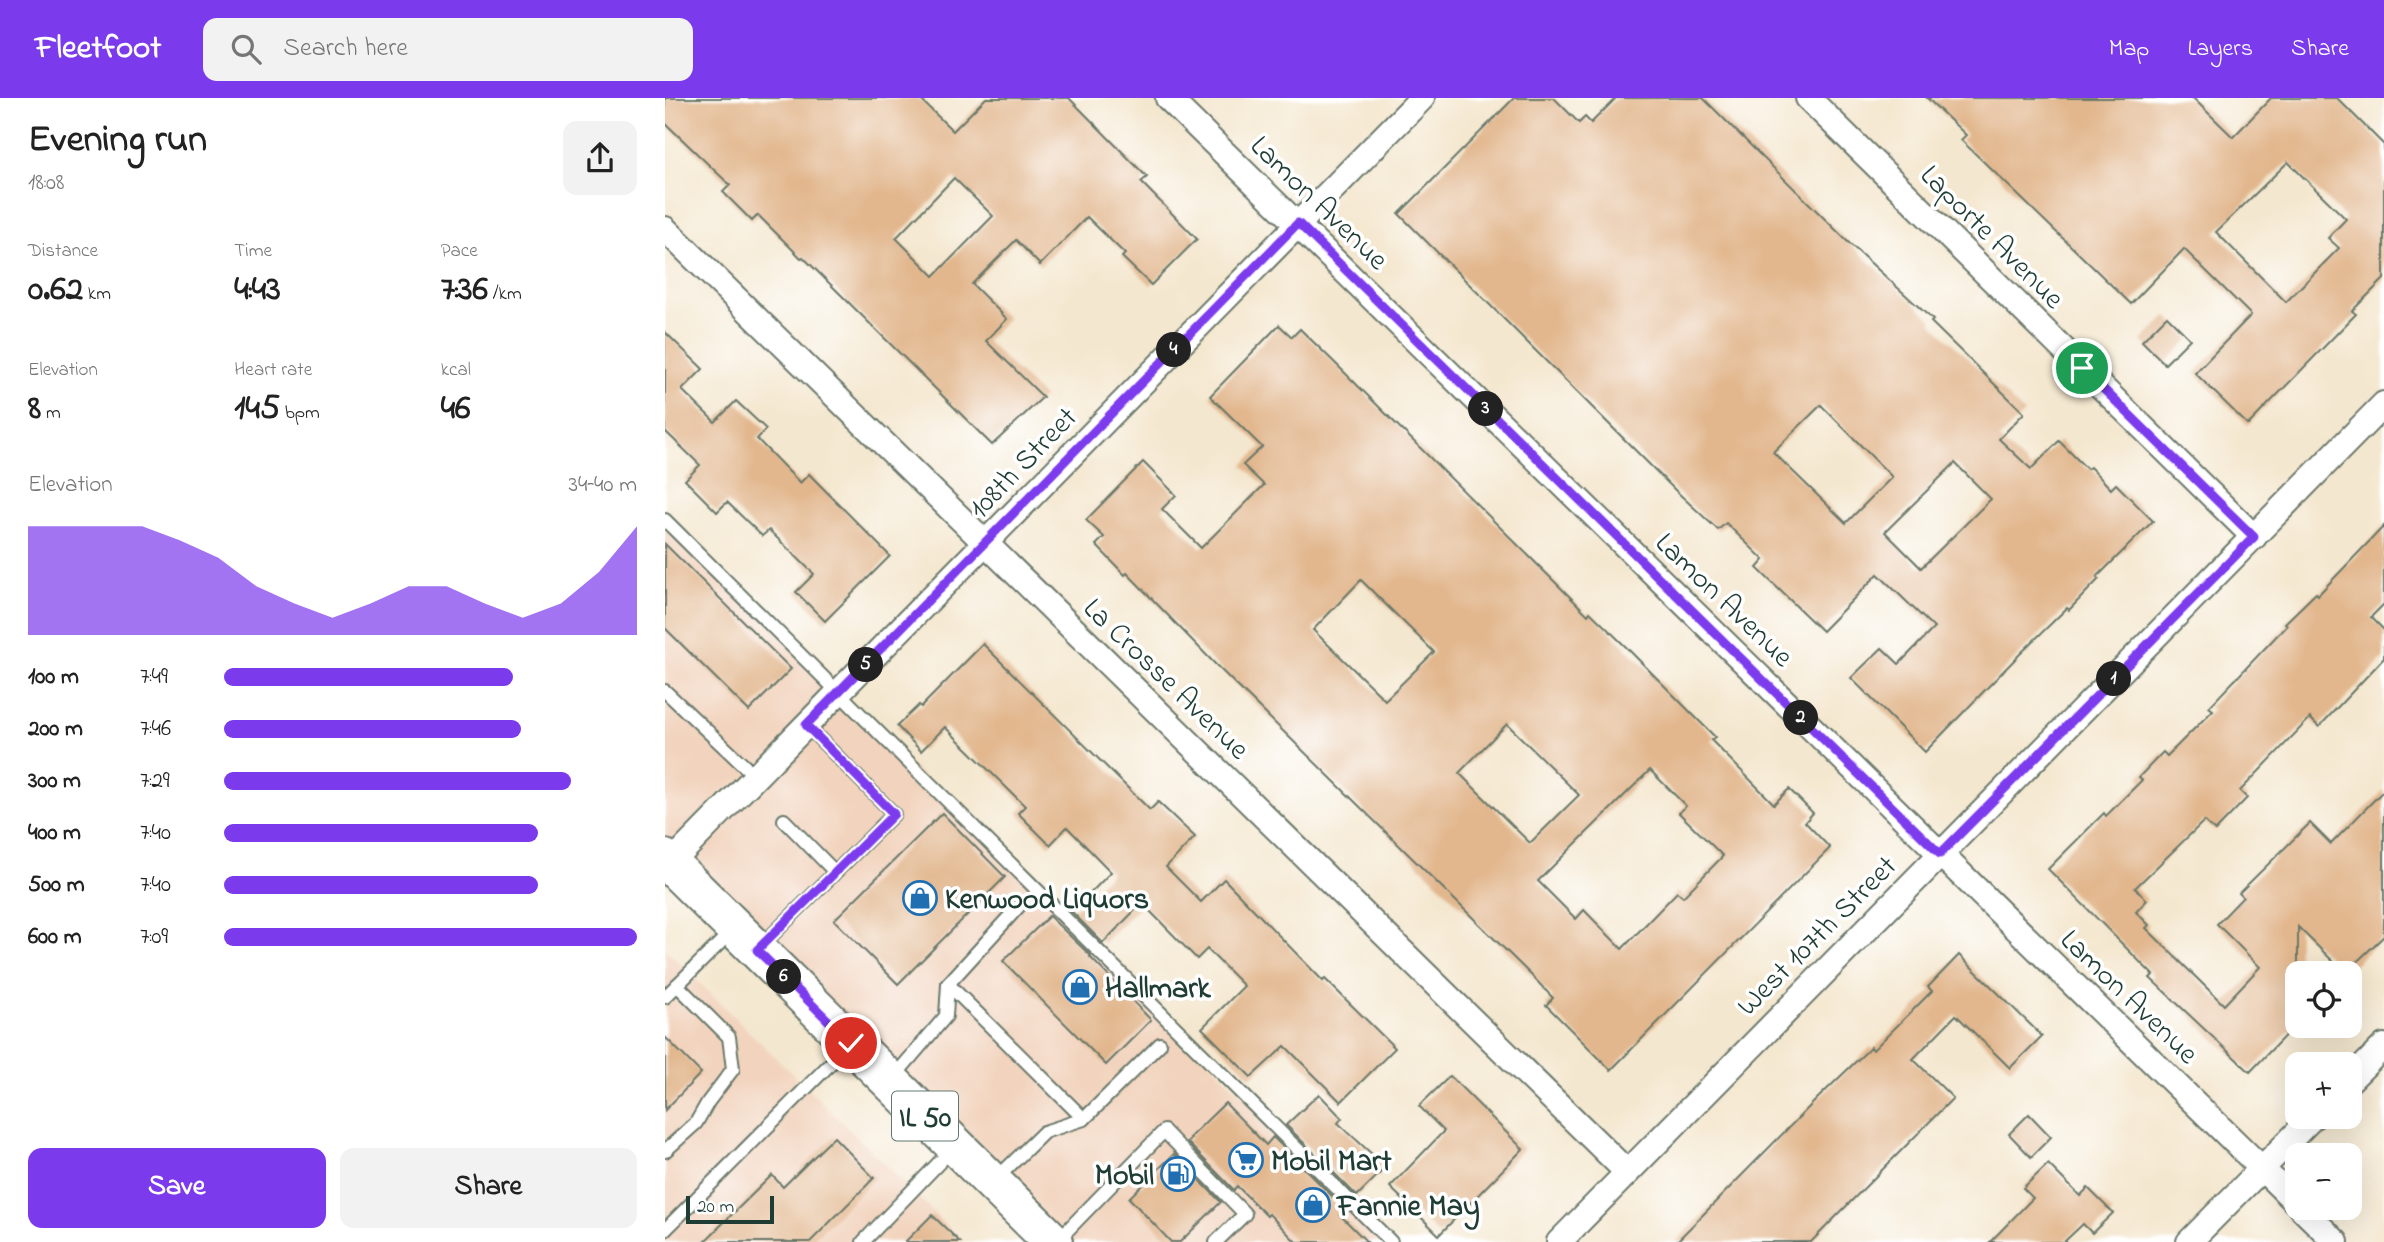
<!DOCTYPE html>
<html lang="en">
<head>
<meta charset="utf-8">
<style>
	body { margin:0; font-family:"Indie Flower",sans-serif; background:#f2f2f2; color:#222; height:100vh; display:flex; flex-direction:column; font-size:26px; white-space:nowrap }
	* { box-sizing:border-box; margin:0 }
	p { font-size:23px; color:#767676 }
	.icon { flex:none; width:38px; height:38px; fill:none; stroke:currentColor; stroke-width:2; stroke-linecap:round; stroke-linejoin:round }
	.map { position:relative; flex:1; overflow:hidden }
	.sheet { display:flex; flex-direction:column; background:#fff; width:665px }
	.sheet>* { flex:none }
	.controls { position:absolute; left:1620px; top:863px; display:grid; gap:14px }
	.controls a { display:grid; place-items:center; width:77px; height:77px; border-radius:14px; background:#fff; box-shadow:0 7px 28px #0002; font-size:35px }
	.scale { position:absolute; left:21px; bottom:18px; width:88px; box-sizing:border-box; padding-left:7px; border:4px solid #1f3d34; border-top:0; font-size:19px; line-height:24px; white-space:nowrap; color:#1f3d34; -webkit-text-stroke:5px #fff; paint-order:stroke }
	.pin { position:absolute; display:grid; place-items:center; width:60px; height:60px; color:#fff; margin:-30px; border:4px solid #fff; border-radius:50%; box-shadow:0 2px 7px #0007 }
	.km { position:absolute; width:35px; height:35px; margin:-18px; border-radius:50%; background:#222; color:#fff; font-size:19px; line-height:35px; text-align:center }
	.round { display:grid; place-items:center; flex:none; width:74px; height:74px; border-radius:14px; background:#f2f2f2 }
	.summary { display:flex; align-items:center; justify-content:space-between; height:119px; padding:0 28px }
	h1 { font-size:38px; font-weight:700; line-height:52px }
	.stats { display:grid; grid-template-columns:repeat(3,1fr); gap:10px; height:119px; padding:7px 28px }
	.stats div { display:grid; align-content:center }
	.stats b { font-size:35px; font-weight:700 }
	.stats small { font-size:19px; font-weight:400 }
	.stats p { font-size:19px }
	.chart { height:196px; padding:14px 28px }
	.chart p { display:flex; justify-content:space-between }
	.chart svg { width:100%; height:126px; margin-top:7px; fill:#7c3aed; opacity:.7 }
	.cta { display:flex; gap:14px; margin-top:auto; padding:14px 28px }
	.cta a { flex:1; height:80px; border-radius:14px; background:#7c3aed; color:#fff; font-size:28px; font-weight:700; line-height:80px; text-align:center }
	.cta a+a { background:#f2f2f2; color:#222 }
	ul { padding:0 28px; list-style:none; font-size:23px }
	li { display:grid; grid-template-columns:112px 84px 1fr; align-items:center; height:52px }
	li i { height:18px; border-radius:9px; background:#7c3aed }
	header { display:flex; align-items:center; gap:42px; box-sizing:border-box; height:98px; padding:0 35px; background:#7c3aed; color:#fff }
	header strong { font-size:33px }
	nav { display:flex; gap:38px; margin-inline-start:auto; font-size:24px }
	.search { width:490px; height:63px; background:#f2f2f2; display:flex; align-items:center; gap:18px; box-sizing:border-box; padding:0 24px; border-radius:14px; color:#767676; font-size:26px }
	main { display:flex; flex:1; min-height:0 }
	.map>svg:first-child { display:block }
</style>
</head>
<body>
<header>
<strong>Fleetfoot</strong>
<div class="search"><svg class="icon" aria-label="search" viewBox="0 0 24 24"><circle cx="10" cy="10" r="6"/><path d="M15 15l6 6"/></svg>Search here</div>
<nav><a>Map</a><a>Layers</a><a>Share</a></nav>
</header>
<main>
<section class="sheet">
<div class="summary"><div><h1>Evening run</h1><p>18:08</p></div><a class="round"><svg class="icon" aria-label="share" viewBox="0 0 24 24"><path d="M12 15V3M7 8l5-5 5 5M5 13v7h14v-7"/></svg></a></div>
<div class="stats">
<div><p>Distance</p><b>0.62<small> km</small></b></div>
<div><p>Time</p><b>4:43</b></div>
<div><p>Pace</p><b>7:36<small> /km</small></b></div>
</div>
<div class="stats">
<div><p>Elevation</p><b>8<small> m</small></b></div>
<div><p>Heart rate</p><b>145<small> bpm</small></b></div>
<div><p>kcal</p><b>46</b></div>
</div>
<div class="chart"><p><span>Elevation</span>34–40 m</p>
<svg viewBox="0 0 160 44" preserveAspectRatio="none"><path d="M0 44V6L10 6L20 6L30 6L40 11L50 17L60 27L70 33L80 38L90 33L100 27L110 27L120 33L130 38L140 33L150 22L160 6V44z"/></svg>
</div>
<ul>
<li><b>100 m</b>7:49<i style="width:70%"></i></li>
<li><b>200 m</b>7:46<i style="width:72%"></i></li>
<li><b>300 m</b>7:29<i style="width:84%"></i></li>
<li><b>400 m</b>7:40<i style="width:76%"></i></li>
<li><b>500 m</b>7:40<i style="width:76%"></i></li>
<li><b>600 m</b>7:09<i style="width:100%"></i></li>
</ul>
<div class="cta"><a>Save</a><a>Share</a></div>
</section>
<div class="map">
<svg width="1719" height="1144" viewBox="0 0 1719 1144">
	<rect width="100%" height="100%" fill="#fff"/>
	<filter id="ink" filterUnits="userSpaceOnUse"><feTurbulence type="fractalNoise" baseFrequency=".0143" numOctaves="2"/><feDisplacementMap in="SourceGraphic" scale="14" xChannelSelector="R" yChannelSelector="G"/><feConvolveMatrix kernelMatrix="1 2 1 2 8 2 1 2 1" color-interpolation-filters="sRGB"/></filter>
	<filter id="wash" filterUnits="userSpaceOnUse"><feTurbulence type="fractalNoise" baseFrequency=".00686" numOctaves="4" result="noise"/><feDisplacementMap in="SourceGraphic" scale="28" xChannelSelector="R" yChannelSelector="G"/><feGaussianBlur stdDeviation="1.57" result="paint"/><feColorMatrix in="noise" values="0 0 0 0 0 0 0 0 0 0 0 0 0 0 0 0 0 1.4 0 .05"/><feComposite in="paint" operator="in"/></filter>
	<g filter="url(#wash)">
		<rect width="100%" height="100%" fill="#f4e7cf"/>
		<!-- built -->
		<g fill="#f2d4be">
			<polygon points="0,422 726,1144 388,1144 0,761"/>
			<polygon points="0,851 299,1144 0,1144"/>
		</g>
		<g id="blocks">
			<!-- building -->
			<g fill="#e2b78e" fill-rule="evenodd">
				<path d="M 0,0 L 254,0 L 288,33 L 321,0 L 404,0 L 482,79 L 476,84 L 532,141 L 486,187 L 457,159 L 460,156 L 422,119 L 375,167 L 351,142 L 307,186 L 342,221 L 321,243 L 378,299 L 327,347 L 138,159 L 136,160 L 93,117 L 87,123 L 58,94 L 65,87 L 0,25 ZM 289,80 L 328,118 L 269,178 L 231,140 Z"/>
				<path d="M 849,0 L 889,0 L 914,25 L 920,19 L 926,25 L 951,0 L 1038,0 L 1185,146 L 1268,222 L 1266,224 L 1359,315 L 1334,341 L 1366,371 L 1394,343 L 1422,371 L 1425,369 L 1446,391 L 1451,386 L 1488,423 L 1432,479 L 1434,481 L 1404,512 L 1402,510 L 1354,557 L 1260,654 L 1186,580 L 1217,550 L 1234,566 L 1269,530 L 1213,476 L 1157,533 L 1092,470 L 1099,462 L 1061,425 L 1053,432 L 1011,393 L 734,116 ZM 1156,307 L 1227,379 L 1181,425 L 1108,354 ZM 1290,365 L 1326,401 L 1256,470 L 1220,434 Z"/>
				<path d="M 1262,0 L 1528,0 L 1568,39 L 1606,0 L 1672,0 L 1719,47 L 1719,181 L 1687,213 L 1691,216 L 1583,327 L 1530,275 L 1586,217 L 1519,151 L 1466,206 L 1296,42 L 1301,37 ZM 1623,64 L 1681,121 L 1663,140 L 1674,150 L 1621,204 L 1551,134 Z"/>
				<polygon points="1502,218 1525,241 1500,266 1477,243"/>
				<path d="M 614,227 L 627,239 L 635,231 L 669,264 L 923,517 L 925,514 L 958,546 L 1050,639 L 1046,642 L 1109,706 L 1124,691 L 1148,715 L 1140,724 L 1165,750 L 946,972 L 881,907 L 888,900 L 867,878 L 552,568 L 462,475 L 460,477 L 431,447 L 439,439 L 421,422 L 478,364 L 511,397 L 497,411 L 536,450 L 599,387 L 578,367 L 597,349 L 545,298 ZM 696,482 L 769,554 L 720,602 L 648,532 ZM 842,626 L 914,697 L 865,745 L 794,675 ZM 985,672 L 1021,708 L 1014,715 L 1058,758 L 1018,799 L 1012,794 L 957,851 L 919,812 L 911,821 L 873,783 Z"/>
				<polygon points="0,234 38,271 17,292 50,324 71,303 101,331 92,341 135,385 144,376 225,458 160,523 131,494 149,476 104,432 97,438 62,404 52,414 20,382 35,367 0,333"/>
				<polygon points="1719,428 1719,506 1706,519 1719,532 1719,560 1654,629 1645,620 1575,693 1582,700 1550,733 1539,723 1470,790 1482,802 1471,814 1484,827 1481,830 1559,907 1595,869 1552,826 1578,799 1574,795 1645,725 1666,746 1719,692 1719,838 1680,875 1633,829 1633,924 1585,974 1485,880 1488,877 1383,771 1439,715 1441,718 1477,682 1474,679 1498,654 1502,658 1548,612 1544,609 1622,527 1620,525 1651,495 1653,497"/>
				<polygon points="0,446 126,571 84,613 0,530"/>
				<polygon points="318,546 485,712 493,704 530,739 501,769 536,804 559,781 658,883 660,881 730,950 676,1004 620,948 586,979 537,930 579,888 542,851 532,861 477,805 438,845 407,814 446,774 402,729 385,747 353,715 360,708 280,629 256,653 232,628 254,607 256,609"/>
				<polygon points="277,715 340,779 233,886 169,822"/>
				<polygon points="384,818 426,858 425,859 486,922 441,967 338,863"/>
				<polygon points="1294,857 1377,938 1345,970 1291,917 1248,961 1288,1000 1146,1144 1011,1144 1153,1000 1206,949 1208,952 1267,893 1263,889"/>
				<polygon points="0,939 36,975 0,1012"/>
				<polygon points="785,978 858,1051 774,1137 725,1089 779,1033 754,1008"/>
				<polygon points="654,996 677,1020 673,1025 721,1069 692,1098 621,1027"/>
				<polygon points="560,1005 601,1047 608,1039 680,1111 675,1117 702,1144 631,1144 604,1116 602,1118 572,1088 569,1092 522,1044 526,1040 525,1039"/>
				<polygon points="1364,1016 1386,1039 1366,1059 1344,1036"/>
				<polygon points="169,1039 209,1080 145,1144 39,1144 107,1077 118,1089"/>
				<polygon points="509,1056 556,1104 515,1144 506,1144 464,1100"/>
				<polygon points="1383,1066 1415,1098 1423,1090 1448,1115 1427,1135 1418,1126 1399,1144 1325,1144 1368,1100 1358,1090"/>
				<polygon points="267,1117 295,1144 240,1144"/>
			</g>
		</g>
	</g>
	<g filter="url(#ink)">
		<use href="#blocks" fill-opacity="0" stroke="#6a786a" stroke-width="2"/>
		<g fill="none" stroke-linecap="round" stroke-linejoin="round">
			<!-- service casing -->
			<g stroke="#6a786a" stroke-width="16">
				<g id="service">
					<polyline points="0,422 726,1144"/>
					<polyline points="0,593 91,679"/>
					<polyline points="119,722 170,774"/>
					<polyline points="94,850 229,716 141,627"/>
					<polyline points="283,886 419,1021"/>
					<polyline points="0,899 67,833"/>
					<polyline points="227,981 281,918 283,886 354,808"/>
					<polyline points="0,1053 31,1025 43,1004 68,971 64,939 12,887"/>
					<polyline points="330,1082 379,1034 419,1021 495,946"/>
					<polyline points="0,1132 183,948"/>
					<polyline points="198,1144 288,1050"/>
					<polyline points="391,1144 499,1033 580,1116 551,1144"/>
				</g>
			</g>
			<!-- minor casing -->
			<g stroke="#6a786a" stroke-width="28">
				<g id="minor">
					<polyline points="503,0 1633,1106"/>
					<polyline points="1143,0 1589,439"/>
					<polyline points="0,131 962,1074"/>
					<polyline points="0,771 757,0"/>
					<polyline points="1685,982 1719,948"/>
					<polyline points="1636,1110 1671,1144"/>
					<polyline points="894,1144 1719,306"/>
					<polyline points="1524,1144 1649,1018"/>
				</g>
			</g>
			<!-- primary casing -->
			<g stroke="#6a786a" stroke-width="42">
				<polyline id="primary" points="0,761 388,1144"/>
			</g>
			<!-- service -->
			<use href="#service" stroke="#fff" stroke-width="12"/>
			<!-- minor -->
			<use href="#minor" stroke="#fff" stroke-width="24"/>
			<!-- primary -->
			<use href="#primary" stroke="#fff" stroke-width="38"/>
		</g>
	</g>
	<g fill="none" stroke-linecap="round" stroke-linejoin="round" filter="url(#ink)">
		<!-- route casing -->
		<g stroke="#fff" stroke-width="14">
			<polyline id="route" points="186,945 92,852 229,716 141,627 633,125 1275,756 1589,439 1417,270"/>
		</g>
		<!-- route -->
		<use href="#route" stroke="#7c3aed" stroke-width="9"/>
	</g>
	<!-- icons -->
	<defs>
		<g id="shop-ring" transform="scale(1.75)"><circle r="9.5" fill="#fff" stroke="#1f6fb2" stroke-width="1.5"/><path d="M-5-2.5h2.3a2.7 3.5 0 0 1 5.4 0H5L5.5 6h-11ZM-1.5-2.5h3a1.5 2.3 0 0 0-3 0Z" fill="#1f6fb2"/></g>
		<g id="supermarket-ring" transform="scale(1.75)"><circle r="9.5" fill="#fff" stroke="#1f6fb2" stroke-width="1.5"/><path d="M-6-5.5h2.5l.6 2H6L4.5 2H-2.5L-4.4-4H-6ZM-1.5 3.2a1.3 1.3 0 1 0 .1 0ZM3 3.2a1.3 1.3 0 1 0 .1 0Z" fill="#1f6fb2"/></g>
		<g id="fuel-ring" transform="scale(1.75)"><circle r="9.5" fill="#fff" stroke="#1f6fb2" stroke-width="1.5"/><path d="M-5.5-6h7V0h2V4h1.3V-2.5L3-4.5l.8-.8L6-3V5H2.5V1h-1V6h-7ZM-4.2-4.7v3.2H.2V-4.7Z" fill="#1f6fb2"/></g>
	</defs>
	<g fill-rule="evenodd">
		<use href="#shop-ring" x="255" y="800"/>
		<use href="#shop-ring" x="415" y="889"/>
		<use href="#supermarket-ring" x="581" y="1062"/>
		<use href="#fuel-ring" x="513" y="1076"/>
		<use href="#shop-ring" x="648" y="1107"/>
	</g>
	<g text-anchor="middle" stroke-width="7" stroke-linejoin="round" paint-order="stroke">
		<!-- shield labels -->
		<rect fill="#fff" stroke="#627771" stroke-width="2" x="227" y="993.5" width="66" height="49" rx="5"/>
		<g font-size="28" font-weight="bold" fill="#1f3d34">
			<text x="260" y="1028">IL 50</text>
		</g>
		<!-- street labels -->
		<g font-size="30" fill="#1f3d34" stroke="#fff">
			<text transform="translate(655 104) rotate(44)" y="10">Lamon Avenue</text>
			<text transform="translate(1328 138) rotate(45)" y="10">Laporte Avenue</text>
			<text transform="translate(357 364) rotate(-46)" y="10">108th Street</text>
			<text transform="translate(1060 501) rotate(44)" y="10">Lamon Avenue</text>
			<text transform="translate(502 580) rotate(44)" y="10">La Crosse Avenue</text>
			<text transform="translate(1151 837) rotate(-45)" y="10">West 107th Street</text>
			<text transform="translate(1465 898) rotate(44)" y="10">Lamon Avenue</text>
		</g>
		<!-- poi labels -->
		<g font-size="30" font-weight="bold" fill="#1f3d34" stroke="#fff" text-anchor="start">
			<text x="280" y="810">Kenwood Liquors</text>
			<text x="440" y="899">Hallmark</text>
			<text x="606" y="1072">Mobil Mart</text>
			<text x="489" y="1086" text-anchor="end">Mobil</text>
			<text x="672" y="1117">Fannie May</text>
		</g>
	</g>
</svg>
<div class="controls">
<a><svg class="icon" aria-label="locate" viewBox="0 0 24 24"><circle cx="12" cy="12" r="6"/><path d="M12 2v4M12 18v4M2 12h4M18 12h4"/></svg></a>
<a>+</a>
<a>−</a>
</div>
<div class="scale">20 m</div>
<div class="pin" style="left:1417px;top:270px;background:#1e9e55"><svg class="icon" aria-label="arrive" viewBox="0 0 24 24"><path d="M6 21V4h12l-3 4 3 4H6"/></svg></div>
<div class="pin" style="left:186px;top:945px;background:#d93025"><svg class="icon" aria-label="check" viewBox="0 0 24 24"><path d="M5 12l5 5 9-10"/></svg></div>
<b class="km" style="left:1449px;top:581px">1</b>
<b class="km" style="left:1136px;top:620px">2</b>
<b class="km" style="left:821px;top:311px">3</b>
<b class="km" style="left:509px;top:252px">4</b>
<b class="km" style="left:201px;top:567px">5</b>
<b class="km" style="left:119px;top:879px">6</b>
</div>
</main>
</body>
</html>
